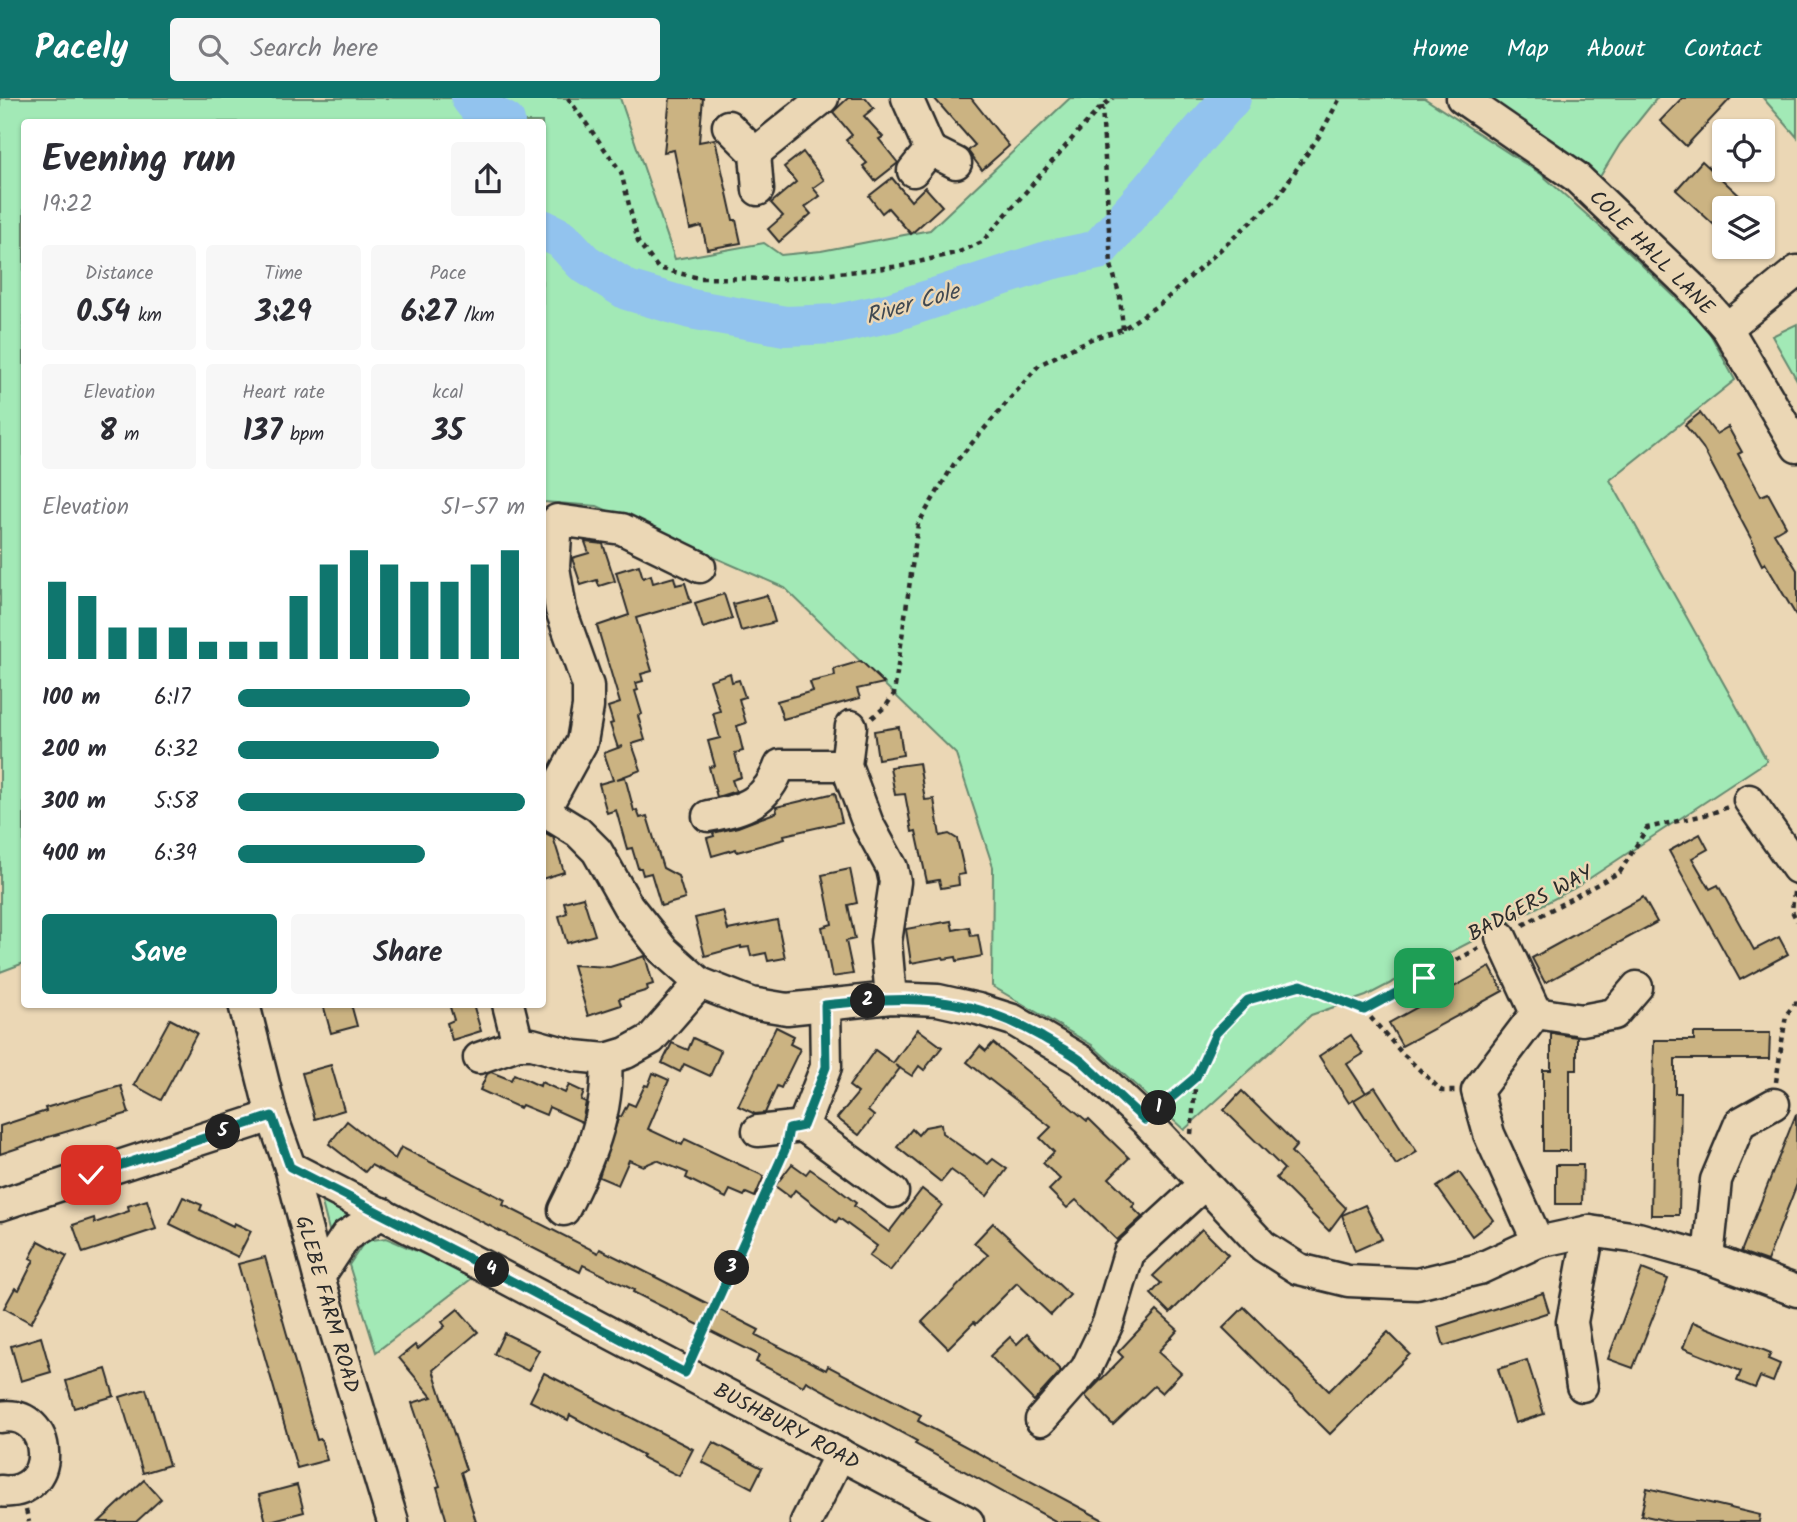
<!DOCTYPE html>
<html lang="en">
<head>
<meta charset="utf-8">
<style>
	body { margin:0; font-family:Kalam,sans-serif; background:#f7f7f7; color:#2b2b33; height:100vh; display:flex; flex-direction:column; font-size:26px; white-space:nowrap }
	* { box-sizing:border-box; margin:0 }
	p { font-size:23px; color:#7c7c81 }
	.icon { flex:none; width:38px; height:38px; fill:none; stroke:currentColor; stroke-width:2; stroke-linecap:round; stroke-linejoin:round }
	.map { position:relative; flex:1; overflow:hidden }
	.side { position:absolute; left:21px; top:21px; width:525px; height:889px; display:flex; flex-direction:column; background:#fff; border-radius:7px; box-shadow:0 2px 5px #0004 }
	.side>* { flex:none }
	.controls { position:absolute; left:1712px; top:21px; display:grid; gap:14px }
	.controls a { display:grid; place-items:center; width:63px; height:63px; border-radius:7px; background:#fff; box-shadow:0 2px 5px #0004; font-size:35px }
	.pin { position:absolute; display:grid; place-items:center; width:60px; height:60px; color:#fff; margin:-30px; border-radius:14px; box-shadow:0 4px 10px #0006 }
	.km { position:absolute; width:35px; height:35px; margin:-18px; border-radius:50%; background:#222; color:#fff; font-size:19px; line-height:35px; text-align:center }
	.round { display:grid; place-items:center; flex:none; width:74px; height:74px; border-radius:7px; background:#f7f7f7 }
	.summary { display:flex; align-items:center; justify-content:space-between; height:119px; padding:0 21px }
	h1 { font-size:38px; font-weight:700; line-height:52px }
	.stats { display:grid; grid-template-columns:repeat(3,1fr); gap:10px; height:119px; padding:7px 21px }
	.stats div { display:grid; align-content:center; border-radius:7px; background:#f7f7f7; text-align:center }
	.stats b { font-size:30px; font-weight:700 }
	.stats small { font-size:19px; font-weight:400 }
	.stats p { font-size:19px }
	.chart { height:196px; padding:14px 21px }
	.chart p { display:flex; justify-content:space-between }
	.chart svg { width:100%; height:126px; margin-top:7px; stroke:#0f766e; stroke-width:6 }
	.action { display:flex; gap:14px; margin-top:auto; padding:14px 21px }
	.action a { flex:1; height:80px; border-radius:7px; background:#0f766e; color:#fff; font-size:28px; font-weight:700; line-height:80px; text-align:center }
	.action a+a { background:#f7f7f7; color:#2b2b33 }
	ul { padding:0 21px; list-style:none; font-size:23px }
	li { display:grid; grid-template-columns:112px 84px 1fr; align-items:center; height:52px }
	li i { height:18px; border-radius:9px; background:#0f766e }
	header { display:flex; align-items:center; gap:42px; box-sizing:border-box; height:98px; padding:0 35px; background:#0f766e; color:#fff }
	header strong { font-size:33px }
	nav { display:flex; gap:38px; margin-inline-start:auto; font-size:24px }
	.search { width:490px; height:63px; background:#f7f7f7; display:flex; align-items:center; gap:18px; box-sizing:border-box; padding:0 24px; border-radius:7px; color:#7c7c81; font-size:26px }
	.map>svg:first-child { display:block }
</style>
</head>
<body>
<header>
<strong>Pacely</strong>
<div class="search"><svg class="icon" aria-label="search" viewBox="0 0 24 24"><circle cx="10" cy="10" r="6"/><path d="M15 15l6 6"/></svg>Search here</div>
<nav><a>Home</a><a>Map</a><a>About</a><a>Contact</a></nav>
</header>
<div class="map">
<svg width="1797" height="1424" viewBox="0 0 1797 1424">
	<rect width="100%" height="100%" fill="#ebd7b5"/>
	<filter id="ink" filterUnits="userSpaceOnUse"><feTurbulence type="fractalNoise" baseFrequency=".0143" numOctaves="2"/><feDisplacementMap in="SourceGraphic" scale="14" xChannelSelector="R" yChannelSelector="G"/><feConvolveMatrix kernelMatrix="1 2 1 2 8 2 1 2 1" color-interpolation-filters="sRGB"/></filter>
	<g filter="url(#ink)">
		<!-- green -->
		<g fill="#a2e9b6" stroke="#668a70" stroke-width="2">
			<polygon points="0,0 620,0 675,161 764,145 781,157 821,153 930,132 1070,0 1424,0 1541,76 1622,148 1707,230 1735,282 1610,382 1767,663 1575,790 1366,898 1311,917 1184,1032 1092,947 992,888 993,769 956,656 785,490 597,408 543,404 542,24 24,24 24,865 0,874"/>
			<polygon points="1490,0 1657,0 1620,46 1598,82"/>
			<polygon points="1763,0 1797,0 1797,39"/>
			<polygon points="1797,226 1797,282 1772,238"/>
			<polygon points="320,1097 355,1117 330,1136"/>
			<polygon points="386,1140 475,1178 376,1254 349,1167 365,1143"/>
		</g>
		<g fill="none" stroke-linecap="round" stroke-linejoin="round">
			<!-- river -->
			<g stroke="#92c3ee" stroke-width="40">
				<polyline points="471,0 479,10 505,24"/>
				<polyline points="542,131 562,141 584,165 627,192 691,211 785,228 837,226 892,214 1050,162 1098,152 1231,0"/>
			</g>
		</g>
		<!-- building -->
		<g fill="#cbb382" stroke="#2b2b2b" stroke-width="2">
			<polygon points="670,0 703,0 699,44 715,41 733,122 736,122 741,145 707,151 702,128 690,131 674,52 664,54"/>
			<polygon points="848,0 866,0 874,10 864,18 883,39 879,41 898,65 875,83 863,68 867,65 846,42 852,37 833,14"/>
			<polygon points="934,0 971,0 1009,48 982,72 968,53 975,47"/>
			<polygon points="1682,0 1731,0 1686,48 1660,23"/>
			<polygon points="803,54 824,82 813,90 820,98 805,109 811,116 779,144 768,131 783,118 771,105 796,84 784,69"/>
			<polygon points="1702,63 1753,110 1724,110 1724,136 1676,92"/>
			<polygon points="892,80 911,103 925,89 942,108 911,136 888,110 882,115 869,98"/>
			<polygon points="1700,315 1716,336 1728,329 1742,354 1738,356 1761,398 1768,395 1786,428 1774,435 1797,472 1797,519 1765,465 1762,467 1754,451 1756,450 1703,350 1685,327"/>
			<polygon points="585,444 603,446 615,483 599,488 597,482 581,487 572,460 589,455"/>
			<polygon points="639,467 643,480 651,477 653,485 674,479 676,487 685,485 691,504 636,520 652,573 641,576 643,583 636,585 638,592 635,593 642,616 638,618 645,642 632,646 641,672 617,681 625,679 634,713 637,712 640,720 647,718 663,770 678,778 685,801 661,808 651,775 643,777 641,770 638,770 632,750 627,751 616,712 607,715 599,686 613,682 604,655 623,648 618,650 610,626 613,625 608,609 620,605 597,528 629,517 616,474"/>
			<polygon points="724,496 732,521 703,530 695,505"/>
			<polygon points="767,497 775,524 741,533 733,506"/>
			<polygon points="861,563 884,585 857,591 860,600 783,621 777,603 813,593 810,584 835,578 834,571"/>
			<polygon points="730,575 732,584 739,582 745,599 739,601 746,625 737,628 743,653 735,655 741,679 732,682 736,693 717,699 709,669 715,668 708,643 720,640 713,615 720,613 710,582"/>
			<polygon points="899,629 903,657 878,661 874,633"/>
			<polygon points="919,665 925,702 934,701 940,738 949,736 957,741 965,776 958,777 959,787 941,790 939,782 927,784 916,733 912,734 905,696 895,697 890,669"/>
			<polygon points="835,695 842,724 784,737 785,741 737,754 736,751 712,758 707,740 714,738 713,735 738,729 777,714 776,709"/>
			<polygon points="542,733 553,739 564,774 542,781"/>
			<polygon points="1700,736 1708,751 1692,760 1710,791 1718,787 1754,852 1779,839 1788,856 1740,882 1669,753"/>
			<polygon points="850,771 857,805 848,807 855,841 846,843 853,876 832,879 822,829 832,826 822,777"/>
			<polygon points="583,799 595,837 567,845 559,818 567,815 564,804"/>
			<polygon points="1643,799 1657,824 1545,885 1532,860"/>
			<polygon points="723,813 728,832 777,822 785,860 768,863 766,855 751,858 749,849 741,850 741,848 705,858 695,820"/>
			<polygon points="951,823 953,832 969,829 971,838 978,837 982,858 957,863 956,859 944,861 943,859 911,865 906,831"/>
			<polygon points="645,858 653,886 647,888 648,892 619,901 621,907 588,918 573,867 610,869"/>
			<polygon points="1490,869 1503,893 1402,948 1389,925"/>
			<polygon points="323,906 351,906 357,928 331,935"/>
			<polygon points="449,906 473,906 481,933 452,942 447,925 454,922"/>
			<polygon points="170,921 197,935 161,1002 134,987"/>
			<polygon points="776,929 794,938 790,946 800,951 781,990 777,988 765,1015 755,1016 738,1008"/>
			<polygon points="918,931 942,949 924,972 919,968 912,978 895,967 900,970 868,1013 874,1018 859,1037 837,1020 858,995 849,988 875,952 893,965"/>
			<polygon points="1551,935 1577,939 1577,972 1570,972 1570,1053 1543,1053 1543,972 1551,972"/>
			<polygon points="1694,935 1770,935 1769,961 1675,961 1675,995 1681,995 1679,1117 1651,1117 1654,942 1694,942"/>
			<polygon points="1351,937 1363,956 1347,966 1366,995 1349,1005 1319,958"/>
			<polygon points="693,940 721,953 710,978 684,966 680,974 662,965 672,945 688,952"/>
			<polygon points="993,945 1087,1023 1089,1021 1129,1060 1109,1080 1135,1106 1132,1109 1142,1119 1117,1142 1076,1102 1067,1110 1049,1092 1060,1081 1043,1065 1054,1054 1040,1040 1051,1029 967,964 980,948 986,953"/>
			<polygon points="331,967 344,1012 315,1021 302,975"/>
			<polygon points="491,974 511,982 514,976 540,988 541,984 565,995 569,987 584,994 581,1002 586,1004 582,1024 549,1009 546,1017 522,1007 520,1010 480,992 487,976"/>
			<polygon points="653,975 669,982 648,1031 682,1047 685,1041 764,1078 755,1099 746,1095 744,1098 730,1092 726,1100 686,1080 688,1075 657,1062 643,1068 629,1062 618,1087 599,1079 619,1018 621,1019 628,1005 635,1008 645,987 648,988"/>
			<polygon points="121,988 129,1015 45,1040 45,1041 0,1056 0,1028 46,1013 45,1010"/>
			<polygon points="1375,989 1417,1054 1396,1067 1354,1002"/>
			<polygon points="1242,993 1297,1047 1291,1054 1346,1110 1329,1133 1276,1080 1284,1071 1224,1012"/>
			<polygon points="1796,1016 1797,1086 1767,1163 1741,1154"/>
			<polygon points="347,1023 395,1061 401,1049 505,1102 503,1107 598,1155 600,1151 634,1168 759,1232 756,1237 826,1272 828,1268 921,1317 918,1323 1107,1424 1057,1424 915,1346 917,1343 806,1283 803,1288 756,1264 759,1257 633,1194 634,1192 583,1167 580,1174 371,1067 365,1074 329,1046"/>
			<polygon points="941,1026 942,1035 973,1057 974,1056 988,1066 993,1061 1007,1071 987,1098 951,1072 941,1084 897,1049 912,1031 918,1037 925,1029"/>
			<polygon points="792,1066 806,1076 810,1071 829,1084 856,1105 854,1108 889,1134 922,1091 942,1107 890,1173 869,1158 877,1148 839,1120 836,1124 795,1092 790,1099 775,1088"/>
			<polygon points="1556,1067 1583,1067 1582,1106 1556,1106"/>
			<polygon points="1459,1074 1493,1122 1472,1138 1437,1089"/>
			<polygon points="183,1099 202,1107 200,1112 233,1128 234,1125 251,1133 238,1159 170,1126"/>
			<polygon points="147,1102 156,1131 83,1155 73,1127 94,1120 95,1125 129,1113 128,1108"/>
			<polygon points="1365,1107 1382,1141 1355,1153 1342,1117"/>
			<polygon points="993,1125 1070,1197 1051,1217 1017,1185 976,1226 974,1224 948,1250 922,1224 988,1157 974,1145"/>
			<polygon points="1202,1131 1228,1157 1170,1215 1151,1196 1161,1185 1153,1178"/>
			<polygon points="39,1143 67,1158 31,1225 4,1210 15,1190 19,1192 34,1162 30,1160"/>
			<polygon points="265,1159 317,1342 321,1341 327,1362 297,1370 238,1166"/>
			<polygon points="1642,1171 1668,1181 1633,1270 1608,1261"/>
			<polygon points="1543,1195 1549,1214 1444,1248 1438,1229"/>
			<polygon points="1244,1209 1329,1293 1388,1234 1410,1256 1330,1336 1223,1230"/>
			<polygon points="458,1211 478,1234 433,1272 466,1372 461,1374 476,1424 447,1424 437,1389 440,1388 412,1305 432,1299 399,1260 415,1247 418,1251 445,1228 442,1224"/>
			<polygon points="1157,1213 1178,1232 1158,1254 1181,1275 1162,1295 1154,1288 1113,1327 1085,1298 1123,1259 1118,1254"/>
			<polygon points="1693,1224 1771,1255 1768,1261 1780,1266 1773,1284 1760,1279 1755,1290 1737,1283 1741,1273 1683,1250"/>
			<polygon points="504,1235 539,1252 528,1273 494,1256"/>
			<polygon points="1027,1236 1061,1273 1034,1303 990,1258 1010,1239 1017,1246"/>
			<polygon points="41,1239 51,1274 21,1283 11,1248"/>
			<polygon points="1527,1262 1544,1316 1515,1325 1498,1271"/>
			<polygon points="106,1271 114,1298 74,1310 66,1283"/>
			<polygon points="544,1275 693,1351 679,1378 641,1359 643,1357 570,1317 568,1322 530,1303"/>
			<polygon points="146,1291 169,1367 143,1375 120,1299"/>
			<polygon points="713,1344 762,1370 752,1390 702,1364"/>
			<polygon points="144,1382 161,1401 136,1424 99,1424"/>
			<polygon points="297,1387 304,1414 266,1424 259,1397"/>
			<polygon points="1647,1390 1760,1417 1759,1424 1672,1424 1641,1417"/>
		</g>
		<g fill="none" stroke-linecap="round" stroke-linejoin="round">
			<!-- minor casing -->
			<g stroke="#2b2b2b" stroke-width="35">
				<g id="minor">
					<polyline points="907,0 930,52 913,73"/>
					<polyline points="1462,0 1575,78 1690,188 1727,230 1797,349"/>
					<polyline points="728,28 755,55 823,0"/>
					<polyline points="930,52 956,65"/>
					<polyline points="755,55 758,92"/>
					<polyline points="1727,230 1797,173"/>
					<polyline points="851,628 846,667 868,726 892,770 895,784 886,844 891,900"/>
					<polyline points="1749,702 1797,770"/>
					<polyline points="542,712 578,734 597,753 628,808 663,852 700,885 751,905 787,911 891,900 938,902 978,911 1013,922 1082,963 1145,1022 1263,1148 1299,1171 1348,1183 1417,1186 1479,1171 1538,1144 1589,1133 1638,1140 1708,1160 1797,1193"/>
					<polyline points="544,713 582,644 588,609 588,588 561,512 554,469 557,422 622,431 700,469"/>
					<path d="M 708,718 C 744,712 767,704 780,667 L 846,667"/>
					<polyline points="1501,839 1536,915 1477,993 1489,1036 1538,1144"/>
					<polyline points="244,906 272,1018 290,1069 319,1179 393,1424"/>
					<polyline points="508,906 518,946"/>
					<polyline points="825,907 826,969 803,1028 893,1094"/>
					<polyline points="1536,915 1582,922 1614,916 1637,889"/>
					<polyline points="479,960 518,946 532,946 575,958 606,961 626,955 651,941 700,885"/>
					<polyline points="758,1033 803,1028"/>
					<polyline points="290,1069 485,1169 968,1424"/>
					<polyline points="0,1107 272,1018"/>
					<path d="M 564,1112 C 588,1064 610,1016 606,961"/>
					<polyline points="1708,1160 1716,1082 1740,1025 1774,1006"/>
					<polyline points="319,1179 346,1138 382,1115"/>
					<polyline points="1582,1288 1572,1224 1589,1133"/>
					<path d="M 0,1319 C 56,1310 59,1400 0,1393"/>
					<polyline points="1041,1322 1086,1271 1108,1225 1129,1155 1204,1086"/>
					<polyline points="806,1424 840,1356"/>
				</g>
			</g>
			<!-- path -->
			<g stroke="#2b2b2b" stroke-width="4.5" stroke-dasharray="5 5" stroke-linecap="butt">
				<polyline points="568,0 621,74 638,144 658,170 699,180 785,181 902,168 959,154 982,144 1077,35 1102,8 1113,0"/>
				<polyline points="1102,8 1111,167 1120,199 1123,231"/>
				<polyline points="872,620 886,608 894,596 918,426 954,366 1039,267 1091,241 1123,231 1164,203 1276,101 1320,37 1340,0"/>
				<polyline points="1794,794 1792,813 1797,823"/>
				<polyline points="1523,827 1620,774 1647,730 1709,716 1728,709"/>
				<polyline points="1364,912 1401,954 1442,993 1455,993"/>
				<polyline points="1776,984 1786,917 1797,903"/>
				<polyline points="1165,1006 1195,980"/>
				<polyline points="1191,1036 1196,979 1216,935 1248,902 1302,887 1364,912 1481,849"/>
				<polyline points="695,1252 783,1056"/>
				<polyline points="26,1412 29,1424"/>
			</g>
			<!-- minor -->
			<use href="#minor" stroke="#ebd7b5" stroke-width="30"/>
		</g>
	</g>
	<g fill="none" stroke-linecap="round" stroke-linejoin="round" filter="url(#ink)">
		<!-- route casing -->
		<g stroke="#fff" stroke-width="14">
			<path id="route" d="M 91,1077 L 272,1018 L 290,1069 L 485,1169 L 685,1275 L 785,1052 L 789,1031 L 803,1028 L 826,969 L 825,907 C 910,898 965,895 1042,939 C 1055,947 1071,954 1083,964 C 1104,983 1124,1004 1145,1022 L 1196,979 L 1216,935 L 1248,902 L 1301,887 L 1364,912 L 1424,880"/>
		</g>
		<!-- route -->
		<use href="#route" stroke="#0f766e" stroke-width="9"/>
	</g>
	<g text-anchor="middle" stroke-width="5" stroke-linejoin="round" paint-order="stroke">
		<!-- street labels -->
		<g font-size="21" fill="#2b2b2b" stroke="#ebd7b5">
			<text transform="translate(1652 154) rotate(45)" y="7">COLE HALL LANE</text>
			<text transform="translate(1530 805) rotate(-28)" y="7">BADGERS WAY</text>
			<text transform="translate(328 1206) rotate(74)" y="7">GLEBE FARM ROAD</text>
			<text transform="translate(787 1328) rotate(28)" y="7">BUSHBURY ROAD</text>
		</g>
		<!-- water labels -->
		<g font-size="23" font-style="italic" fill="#404952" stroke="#ebd7b5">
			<text transform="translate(912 205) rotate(-16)" y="8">River Cole</text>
		</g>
	</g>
</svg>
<div class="controls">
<a><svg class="icon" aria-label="locate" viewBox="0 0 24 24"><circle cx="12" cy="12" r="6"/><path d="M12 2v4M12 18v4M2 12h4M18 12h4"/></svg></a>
<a><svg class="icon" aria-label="layers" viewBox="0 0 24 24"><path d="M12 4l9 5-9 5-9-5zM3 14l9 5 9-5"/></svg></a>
</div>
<div class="pin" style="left:1424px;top:880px;background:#1e9e55"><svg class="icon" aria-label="arrive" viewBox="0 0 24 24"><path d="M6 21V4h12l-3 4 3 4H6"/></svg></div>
<div class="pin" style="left:91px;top:1077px;background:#d93025"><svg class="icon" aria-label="check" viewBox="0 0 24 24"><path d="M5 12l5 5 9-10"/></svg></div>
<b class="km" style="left:1159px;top:1010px">1</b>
<b class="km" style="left:868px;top:903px">2</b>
<b class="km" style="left:732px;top:1170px">3</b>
<b class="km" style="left:492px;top:1172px">4</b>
<b class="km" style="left:223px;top:1034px">5</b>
<section class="side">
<div class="summary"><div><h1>Evening run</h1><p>19:22</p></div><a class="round"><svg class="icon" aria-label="share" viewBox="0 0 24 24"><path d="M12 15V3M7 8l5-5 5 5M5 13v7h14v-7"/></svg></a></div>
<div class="stats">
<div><p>Distance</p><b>0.54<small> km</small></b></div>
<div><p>Time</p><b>3:29</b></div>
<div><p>Pace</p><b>6:27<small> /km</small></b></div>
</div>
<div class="stats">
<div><p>Elevation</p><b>8<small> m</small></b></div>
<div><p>Heart rate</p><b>137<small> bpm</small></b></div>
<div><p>kcal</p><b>35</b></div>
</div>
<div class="chart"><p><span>Elevation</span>51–57 m</p>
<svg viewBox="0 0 160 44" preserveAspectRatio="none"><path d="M5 44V17M15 44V22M25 44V33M35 44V33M45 44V33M55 44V38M65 44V38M75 44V38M85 44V22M95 44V11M105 44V6M115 44V11M125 44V17M135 44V17M145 44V11M155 44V6"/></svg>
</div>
<ul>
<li><b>100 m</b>6:17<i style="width:81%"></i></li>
<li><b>200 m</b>6:32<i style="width:70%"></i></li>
<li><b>300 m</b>5:58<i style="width:100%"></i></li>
<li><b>400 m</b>6:39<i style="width:65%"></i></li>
</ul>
<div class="action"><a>Save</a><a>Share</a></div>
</section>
</div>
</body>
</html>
